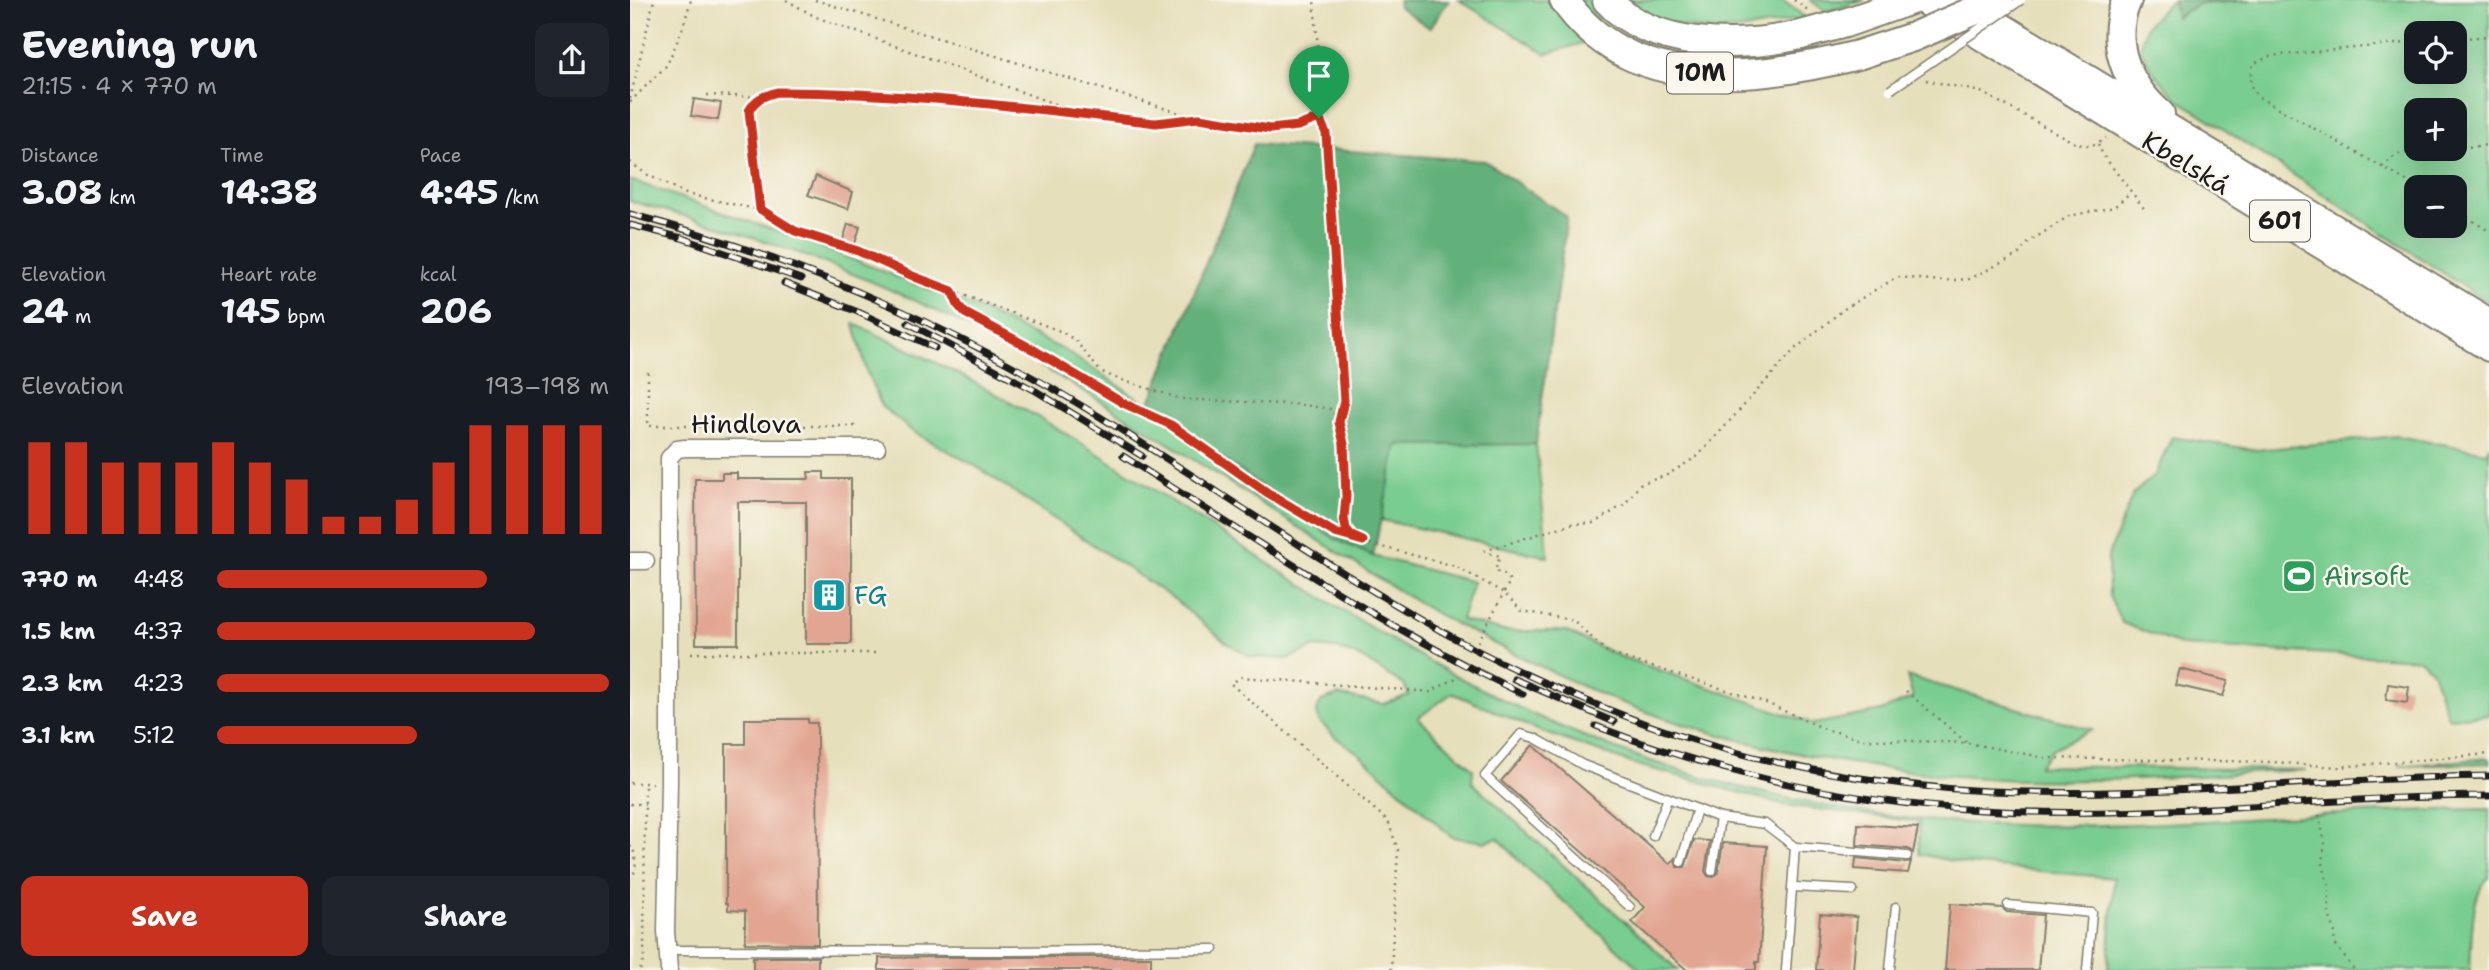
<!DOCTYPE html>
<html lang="en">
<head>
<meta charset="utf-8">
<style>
	body { margin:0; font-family:"Shantell Sans",sans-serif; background:#20242c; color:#f1f3f6; height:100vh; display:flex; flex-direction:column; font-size:26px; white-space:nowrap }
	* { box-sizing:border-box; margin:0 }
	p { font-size:23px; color:#9ea1a6 }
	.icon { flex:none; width:38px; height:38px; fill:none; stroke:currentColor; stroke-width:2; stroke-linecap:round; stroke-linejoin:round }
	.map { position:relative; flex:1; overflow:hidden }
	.drawer { display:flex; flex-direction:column; background:#171b24; width:630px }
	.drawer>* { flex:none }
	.fabs { position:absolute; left:1774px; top:21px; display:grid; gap:14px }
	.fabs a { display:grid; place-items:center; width:63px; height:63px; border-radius:14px; background:#171b24; box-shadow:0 7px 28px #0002; font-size:35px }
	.pin { position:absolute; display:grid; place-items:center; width:60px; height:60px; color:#fff; margin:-72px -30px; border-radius:50% 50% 50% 0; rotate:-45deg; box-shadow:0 0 7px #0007 }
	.pin .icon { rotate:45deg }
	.round { display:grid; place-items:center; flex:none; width:74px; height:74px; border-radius:14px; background:#20242c }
	.headline { display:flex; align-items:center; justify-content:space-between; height:119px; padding:0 21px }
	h1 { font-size:38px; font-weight:700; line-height:52px }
	.figures { display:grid; grid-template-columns:repeat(3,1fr); gap:10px; height:119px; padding:7px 21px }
	.figures div { display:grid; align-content:center }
	.figures b { font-size:35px; font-weight:700 }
	.figures small { font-size:19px; font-weight:400 }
	.figures p { font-size:19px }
	.chart { height:196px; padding:14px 21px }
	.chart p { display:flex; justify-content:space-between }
	.chart svg { width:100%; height:126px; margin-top:7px; stroke:#c8321e; stroke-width:6 }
	.button { display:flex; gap:14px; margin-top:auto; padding:14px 21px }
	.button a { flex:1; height:80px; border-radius:14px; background:#c8321e; color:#fff; font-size:28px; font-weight:700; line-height:80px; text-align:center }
	.button a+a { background:#20242c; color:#f1f3f6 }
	ul { padding:0 21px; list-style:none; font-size:23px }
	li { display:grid; grid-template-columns:112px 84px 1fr; align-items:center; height:52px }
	li i { height:18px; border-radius:9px; background:#c8321e }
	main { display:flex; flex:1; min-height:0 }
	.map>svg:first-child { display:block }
</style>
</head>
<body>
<main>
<section class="drawer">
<div class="headline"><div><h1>Evening run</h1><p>21:15 · 4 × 770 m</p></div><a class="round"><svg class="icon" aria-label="share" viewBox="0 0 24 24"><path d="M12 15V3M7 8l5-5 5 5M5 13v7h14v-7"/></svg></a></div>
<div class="figures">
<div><p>Distance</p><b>3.08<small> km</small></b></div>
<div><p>Time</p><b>14:38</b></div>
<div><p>Pace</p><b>4:45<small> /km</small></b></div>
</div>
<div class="figures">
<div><p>Elevation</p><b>24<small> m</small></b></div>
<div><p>Heart rate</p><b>145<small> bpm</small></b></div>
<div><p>kcal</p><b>206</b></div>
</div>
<div class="chart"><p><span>Elevation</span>193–198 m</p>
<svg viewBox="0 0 160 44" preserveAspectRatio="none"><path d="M5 44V12M15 44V12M25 44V19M35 44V19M45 44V19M55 44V12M65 44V19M75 44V25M85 44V38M95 44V38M105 44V32M115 44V19M125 44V6M135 44V6M145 44V6M155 44V6"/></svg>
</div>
<ul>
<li><b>770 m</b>4:48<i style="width:69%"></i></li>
<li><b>1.5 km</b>4:37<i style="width:81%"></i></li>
<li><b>2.3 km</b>4:23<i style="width:100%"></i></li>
<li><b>3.1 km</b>5:12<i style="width:51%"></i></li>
</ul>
<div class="button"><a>Save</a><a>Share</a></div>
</section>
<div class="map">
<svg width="1859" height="970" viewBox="0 0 1859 970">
	<rect width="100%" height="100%" fill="#fbf7ec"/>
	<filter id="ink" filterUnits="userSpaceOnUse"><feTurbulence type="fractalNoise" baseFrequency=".0143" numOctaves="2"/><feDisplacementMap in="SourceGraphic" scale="14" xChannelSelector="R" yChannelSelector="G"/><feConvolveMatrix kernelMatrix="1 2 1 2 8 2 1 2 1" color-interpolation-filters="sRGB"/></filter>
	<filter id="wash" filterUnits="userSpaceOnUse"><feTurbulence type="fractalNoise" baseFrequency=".00686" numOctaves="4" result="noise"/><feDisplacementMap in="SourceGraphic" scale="28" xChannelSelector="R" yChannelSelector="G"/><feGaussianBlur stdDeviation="1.57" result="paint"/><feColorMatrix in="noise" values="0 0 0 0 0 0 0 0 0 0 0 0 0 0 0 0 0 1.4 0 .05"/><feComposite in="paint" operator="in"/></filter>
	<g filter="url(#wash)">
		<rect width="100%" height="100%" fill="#e6dfbb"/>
		<!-- green -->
		<g fill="#79cd90" stroke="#4a7456" stroke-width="2" fill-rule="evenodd">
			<polygon points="829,0 978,0 953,43 916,54"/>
			<path d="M 993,0 L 1152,0 L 1175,17 C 1122,30 1079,39 1027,18 C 1015,14 1004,6 993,0 Z"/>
			<polygon points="1180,0 1235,0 1196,12"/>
			<path d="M 1542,0 L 1547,17 L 1568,4 L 1624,0 L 1859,0 L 1859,303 L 1546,98 L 1525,74 L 1510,49 L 1516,26 ZM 1787,33 L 1825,33 L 1825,72 L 1787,72 ZM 1787,110 L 1825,110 L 1825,149 L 1787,149 ZM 1787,187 L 1825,187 L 1825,226 L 1787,226 Z"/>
			<path d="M 0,180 L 184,244 L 351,310 L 434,350 L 519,405 L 705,539 L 743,556 L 843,582 L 831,620 L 873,631 L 935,631 L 989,656 L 1184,724 L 1251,711 L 1283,698 L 1277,676 L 1462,730 L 1422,749 L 1409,766 L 1676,770 C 1569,775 1461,785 1354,778 C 1228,770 1085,743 968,693 C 913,669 860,642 807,614 C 655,524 512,418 356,336 C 243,276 123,233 0,201 Z"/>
			<path d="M 224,324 C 302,359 378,398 451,443 C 615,545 772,662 953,736 C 1075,786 1225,819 1356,824 C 1524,831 1691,810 1859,809 L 1859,878 C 1839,893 1842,946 1840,970 L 1478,970 L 1484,878 L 1336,864 L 1289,854 L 1289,822 L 1155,805 L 1004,764 L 910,731 L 822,693 L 788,718 L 843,769 L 842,782 L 1048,970 L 1011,970 L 896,868 L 868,838 L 855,842 L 822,837 L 728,753 L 706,738 L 689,721 L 687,711 L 691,701 L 708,695 L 754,704 L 779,695 L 774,685 L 730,657 L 706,649 L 685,647 L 658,659 L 621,657 L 594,641 L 545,600 L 347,467 L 282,431 L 252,407 L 237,372 Z"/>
			<polygon points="1767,436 1856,452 1859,447 1859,715 1818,718 1802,671 1790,659 1553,646 1492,623 1479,596 1478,556 1503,494 1525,475 1542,437 1626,450"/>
			<polygon points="906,444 918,557 751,520 767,445"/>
			<polygon points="1859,758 1859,763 1769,766"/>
		</g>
		<!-- forest -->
		<g fill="#62b07a" stroke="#3f664b" stroke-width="2">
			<polygon points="768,0 819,0 800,28 769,7"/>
			<polygon points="1544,0 1624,0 1568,4 1546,17"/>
			<polygon points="624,144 855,161 937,217 906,444 767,445 743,556 705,539 519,405"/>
		</g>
		<g id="blocks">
			<!-- building -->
			<g fill="#e2a592">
				<polygon points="64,99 91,103 88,120 61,116"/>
				<polygon points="186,176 223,192 218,209 178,195"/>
				<polygon points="218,224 230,227 224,247 212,243"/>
				<polygon points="178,472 194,472 194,479 221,479 221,644 176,644 176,502 108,502 108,644 66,644 65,479 92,479 92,473 107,473 107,479 179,479"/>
				<polygon points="1550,669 1598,681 1593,696 1545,685"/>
				<polygon points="1758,684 1779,687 1777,703 1756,700"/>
				<polygon points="115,719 178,719 178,723 187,723 188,944 115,943 115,911 98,910 98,903 96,903 96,744 115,744"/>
				<polygon points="903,745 1040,864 1045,858 1047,867 1055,867 1064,840 1080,841 1075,871 1078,876 1084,877 1088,873 1093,843 1137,846 1129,962 1126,962 1126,970 1057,970 1002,922 1015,907 871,781"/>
				<polygon points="1228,824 1288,828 1283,853 1278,849 1227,845"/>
				<polygon points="1226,858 1276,863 1281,861 1278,873 1225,869"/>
				<polygon points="1320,904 1372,908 1377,912 1413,915 1408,970 1315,970"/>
				<polygon points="1190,914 1227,917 1223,970 1186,970"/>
				<rect x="123" y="957" width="65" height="13"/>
				<polygon points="315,957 521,957 521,970 249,970 249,958"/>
			</g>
		</g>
	</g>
	<g filter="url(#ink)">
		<use href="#blocks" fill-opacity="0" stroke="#817e6c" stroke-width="2"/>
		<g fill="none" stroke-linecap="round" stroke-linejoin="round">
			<!-- lane casing -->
			<g stroke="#817e6c" stroke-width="11">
				<g id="lane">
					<polyline points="1023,836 1038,798"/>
					<polyline points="1165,847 1277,856"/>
					<polyline points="1051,862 1067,809"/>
					<polyline points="1082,871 1090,818"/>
					<polyline points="1163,887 1223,890"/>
					<polyline points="1378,905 1462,913 1457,970"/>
					<polyline points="1000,907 855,776 891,734 905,738 953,765 1090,818 1135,824 1165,847 1156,970"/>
					<polyline points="38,950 381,951 584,949"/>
					<polyline points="1260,970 1266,907"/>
				</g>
			</g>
			<!-- street casing -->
			<g stroke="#817e6c" stroke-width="19">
				<g id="street">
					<polyline points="0,561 16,561"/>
					<polyline points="39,970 36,931 39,783 39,458 47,449 55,448 247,448"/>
				</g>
			</g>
			<!-- primary casing -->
			<g stroke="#817e6c" stroke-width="28">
				<polyline id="primary" points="1290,0 1859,349"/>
			</g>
			<!-- highway casing -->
			<g stroke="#817e6c" stroke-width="32">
				<g id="highway">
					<path d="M 934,0 C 1001,97 1129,80 1228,55"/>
					<path d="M 977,0 C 1023,50 1110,48 1171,35"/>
					<polyline points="1326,0 1859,323"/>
					<path d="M 1497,0 C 1478,42 1497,85 1530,114"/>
				</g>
			</g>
			<!-- path -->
			<g stroke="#817e6c" stroke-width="2.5" stroke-dasharray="2 5" stroke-linecap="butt">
				<polyline points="156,0 186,17 452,114 526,123 569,119 640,129 668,126 689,118 692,99 684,0"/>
				<polyline points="185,0 566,118"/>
				<polyline points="1164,0 1179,11"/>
				<polyline points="1825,39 1859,36"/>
				<polyline points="1787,42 1640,56 1623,64 1620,84 1627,96 1787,187"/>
				<polyline points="1296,80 1351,92 1447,144 1461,146 1476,138"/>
				<polyline points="77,95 131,97 147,92 221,92 447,114"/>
				<polyline points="0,99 24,0"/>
				<polyline points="0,102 37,65 52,30 61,0"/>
				<polyline points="689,118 696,133 714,401 710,420"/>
				<polyline points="1468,144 1473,155 1516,211"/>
				<polyline points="1825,148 1859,145"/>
				<path d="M 0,162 L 16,174 L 56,194 L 130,210 L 165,231 L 228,251 L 285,277 L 430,331 L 445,340 L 470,371 L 488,379 L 552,399 L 674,405 L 701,409 C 718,434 716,466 716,495 C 716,505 711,517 716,528 C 719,535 726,538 733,542 L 825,566 L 874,593 L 892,611 L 943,620 L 978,653 L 1134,702 L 1195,729 L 1232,739 L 1337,743 L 1417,758 L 1643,762 L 1708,767 L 1859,754"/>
				<polyline points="1752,167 1767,154 1818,149"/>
				<polyline points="130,210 119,111 124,102 131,97"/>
				<polyline points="1825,210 1859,231"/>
				<path d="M 322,291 L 328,305 L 335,313 C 389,342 440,374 493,403 C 508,411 526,417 541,426 C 603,462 657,518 726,539"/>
				<polyline points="18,372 18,426 226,426"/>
				<polyline points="854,551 941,524 964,523 995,504 1010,484 1037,475 1068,456 1165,349 1214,309 1250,287 1268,277 1311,281 1339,279 1389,254 1399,242 1439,216 1484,207 1501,192"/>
				<polyline points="848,642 880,581 876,575 865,571 870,556 855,552"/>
				<polyline points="61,653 248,653"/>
				<polyline points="1276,691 1337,743"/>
				<polyline points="0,783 25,783"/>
				<polyline points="0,804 15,804"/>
				<polyline points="1689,815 1695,844 1692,861 1699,887 1699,915 1705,931 1704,938 1706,945 1724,970"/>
				<polyline points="0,846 3,847 6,863 4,873 0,876"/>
				<polyline points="10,970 14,959 15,783"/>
				<polyline points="761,970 768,850 758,821 601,684 611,677 800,692 830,676"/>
			</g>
			<!-- lane -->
			<use href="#lane" stroke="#fff" stroke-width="8"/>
			<!-- street -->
			<use href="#street" stroke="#fff" stroke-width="16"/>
			<!-- primary -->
			<use href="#primary" stroke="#fff" stroke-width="24"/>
			<!-- highway -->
			<use href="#highway" stroke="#fff" stroke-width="28"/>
			<!-- rail casing -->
			<g stroke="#1c1c1c" stroke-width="7">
				<g id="rail">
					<path d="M 0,214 C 166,258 321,325 467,415 C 589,490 706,574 833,643 C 891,674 954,701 1016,724 C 1121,763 1247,786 1359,791 C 1525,798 1692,778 1859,776"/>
					<polyline points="0,225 52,238 171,279"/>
					<polyline points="154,283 228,312 305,348"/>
					<polyline points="278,323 406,391 512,456"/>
					<path d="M 493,456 C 624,539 752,627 893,694"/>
					<polyline points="884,679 984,722"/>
					<path d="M 966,726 C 1089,774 1220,803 1352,810 C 1521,820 1690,796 1859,796"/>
				</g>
			</g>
			<!-- rail -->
			<use href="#rail" stroke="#fbf7ec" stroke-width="4.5" stroke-dasharray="13" stroke-linecap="butt"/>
			<!-- lane-bridge casing -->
			<g stroke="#817e6c" stroke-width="11" stroke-linecap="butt">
				<polyline id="lane-bridge" points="1260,90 1391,0"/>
			</g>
			<!-- highway-bridge casing -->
			<g stroke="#817e6c" stroke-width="32" stroke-linecap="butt">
				<g id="highway-bridge">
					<polyline points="1171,35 1215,23 1281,0"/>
					<polyline points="1228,55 1283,37 1369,0"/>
				</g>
			</g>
			<!-- lane-bridge -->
			<use href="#lane-bridge" stroke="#fff" stroke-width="8"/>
			<!-- highway-bridge -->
			<use href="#highway-bridge" stroke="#fff" stroke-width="28"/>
		</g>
	</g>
	<g fill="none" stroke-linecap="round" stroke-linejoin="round" filter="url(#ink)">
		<!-- route casing -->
		<g stroke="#fff" stroke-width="14">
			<path id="route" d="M 147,92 C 274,92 400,108 526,123 L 569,118 L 640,129 L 668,126 L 689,118 L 696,133 L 714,401 L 709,422 L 714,444 L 716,497 L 714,518 L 716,529 L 722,536 L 733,541 L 705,533 L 638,493 L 541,425 L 493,403 L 404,350 L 335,313 L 328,305 L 322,291 L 285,277 L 228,251 L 165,231 L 130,209 L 119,111 C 126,98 134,96 147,92 Z"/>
		</g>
		<!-- route -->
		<use href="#route" stroke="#c8321e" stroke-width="9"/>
	</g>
	<!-- icons -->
	<defs>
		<g id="stadium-square" transform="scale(1.75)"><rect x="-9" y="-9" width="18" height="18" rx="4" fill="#2e9e5b" stroke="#fbf7ec"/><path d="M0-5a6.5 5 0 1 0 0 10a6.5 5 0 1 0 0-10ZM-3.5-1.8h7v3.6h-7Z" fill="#fff"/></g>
		<g id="building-square" transform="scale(1.75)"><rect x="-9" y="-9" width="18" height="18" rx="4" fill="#0f9aa8" stroke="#fbf7ec"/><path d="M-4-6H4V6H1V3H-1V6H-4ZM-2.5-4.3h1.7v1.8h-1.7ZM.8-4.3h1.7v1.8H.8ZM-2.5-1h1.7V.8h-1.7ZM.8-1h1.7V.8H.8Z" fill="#fff"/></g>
	</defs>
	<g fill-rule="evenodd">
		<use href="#stadium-square" x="1669" y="576"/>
		<use href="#building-square" x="199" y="595"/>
	</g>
	<g text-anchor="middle" stroke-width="5" stroke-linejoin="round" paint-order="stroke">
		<!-- shield labels -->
		<g fill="#fbf7ec" stroke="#5f5e5a" stroke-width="2">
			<rect x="1037" y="52.5" width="66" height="41" rx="5"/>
			<rect x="1620" y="200.5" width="60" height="41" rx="5"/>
		</g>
		<g font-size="24" font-weight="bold" fill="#1c1c1c">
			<text x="1070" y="81">10M</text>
			<text x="1650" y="229">601</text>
		</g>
		<!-- street labels -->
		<g font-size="26" fill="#1c1c1c" stroke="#fbf7ec">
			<text transform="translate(1556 163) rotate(31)" y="9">Kbelská</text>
			<text x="116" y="433">Hindlova</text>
		</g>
		<!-- leisure labels -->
		<g font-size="26" fill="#27864d" stroke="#fbf7ec" text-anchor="start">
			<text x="1694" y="585">Airsoft</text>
		</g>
		<!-- culture labels -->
		<g font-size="26" fill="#0d838f" stroke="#fbf7ec" text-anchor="start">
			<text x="224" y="604">FG</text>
		</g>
	</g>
</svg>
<div class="fabs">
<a><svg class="icon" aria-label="locate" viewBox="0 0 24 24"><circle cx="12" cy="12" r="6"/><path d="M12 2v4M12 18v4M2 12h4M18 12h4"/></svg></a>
<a>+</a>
<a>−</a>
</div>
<div class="pin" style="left:689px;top:118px;background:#1e9e55"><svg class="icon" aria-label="arrive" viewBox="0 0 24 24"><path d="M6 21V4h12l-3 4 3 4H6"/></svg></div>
</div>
</main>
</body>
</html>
